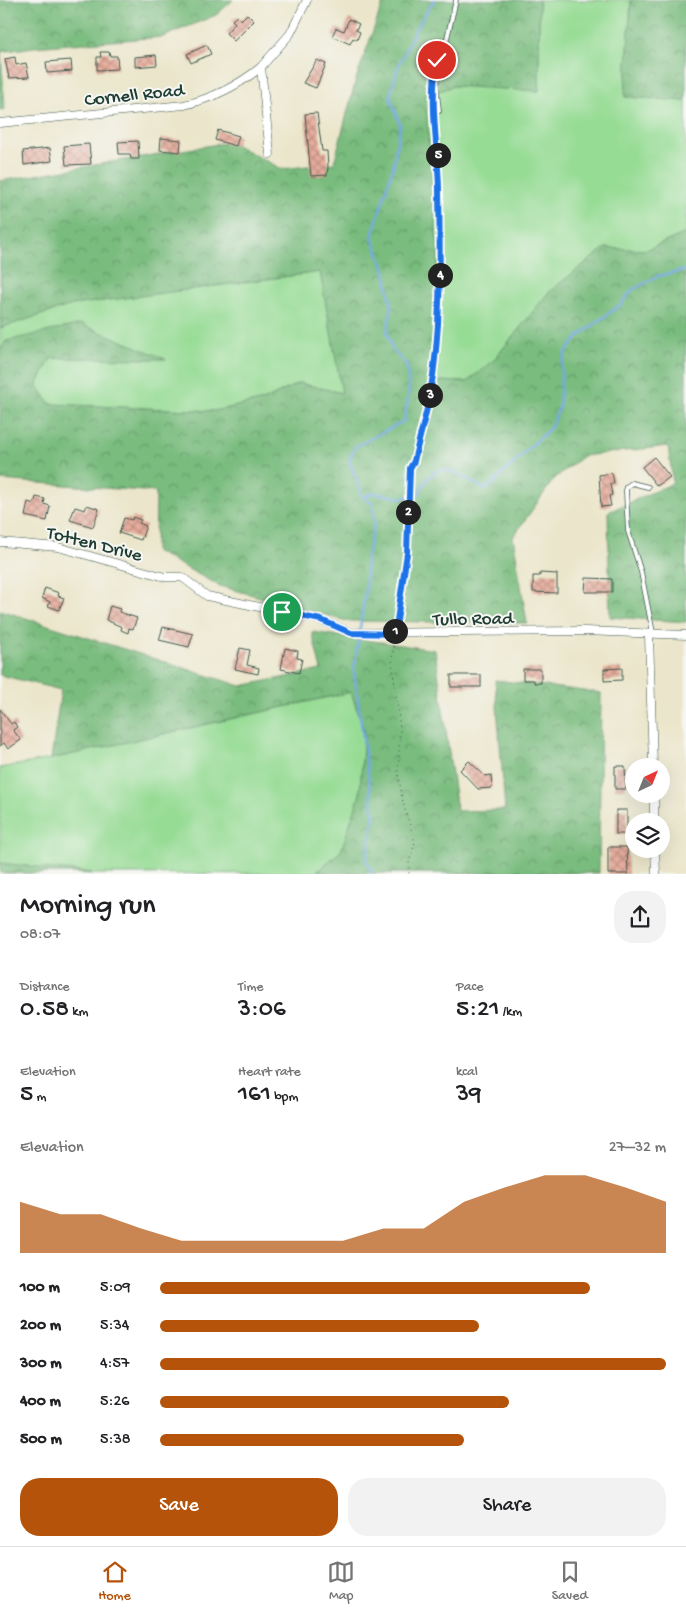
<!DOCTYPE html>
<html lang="en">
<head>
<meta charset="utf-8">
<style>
	body { margin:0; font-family:"Gochi Hand",sans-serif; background:#f2f2f2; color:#202124; height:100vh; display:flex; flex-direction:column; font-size:19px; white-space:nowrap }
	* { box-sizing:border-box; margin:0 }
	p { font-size:16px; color:#757577 }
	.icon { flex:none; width:28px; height:28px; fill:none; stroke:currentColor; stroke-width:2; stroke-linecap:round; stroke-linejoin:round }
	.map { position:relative; height:874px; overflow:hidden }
	.sheet { display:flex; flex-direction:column; background:#fff; flex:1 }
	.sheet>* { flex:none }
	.needle { width:32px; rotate:43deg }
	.controls { position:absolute; left:625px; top:758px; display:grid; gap:10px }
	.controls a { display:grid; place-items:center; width:45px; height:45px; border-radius:50%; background:#fff; box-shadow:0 5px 20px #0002; font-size:25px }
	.pin { position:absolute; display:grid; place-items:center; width:42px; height:42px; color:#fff; margin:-21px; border:2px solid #fff; border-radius:50%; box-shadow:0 1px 5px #0007 }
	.km { position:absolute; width:25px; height:25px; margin:-12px; border-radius:50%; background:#222; color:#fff; font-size:14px; line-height:25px; text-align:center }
	.round { display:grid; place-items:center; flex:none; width:52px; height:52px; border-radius:20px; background:#f2f2f2 }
	.summary { display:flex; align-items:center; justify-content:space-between; height:85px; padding:0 20px }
	h1 { font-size:28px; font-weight:600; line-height:38px }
	.figures { display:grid; grid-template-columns:repeat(3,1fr); gap:8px; height:85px; padding:5px 20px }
	.figures div { display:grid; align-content:center }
	.figures b { font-size:25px; font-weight:600 }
	.figures small { font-size:14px; font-weight:400 }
	.figures p { font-size:14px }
	.chart { height:140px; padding:10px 20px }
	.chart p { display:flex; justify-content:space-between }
	.chart svg { width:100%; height:90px; margin-top:5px; fill:#b45309; opacity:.7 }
	.cta { display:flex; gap:10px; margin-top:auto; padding:10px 20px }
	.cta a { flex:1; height:58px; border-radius:20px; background:#b45309; color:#fff; font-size:20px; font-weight:600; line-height:58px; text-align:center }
	.cta a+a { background:#f2f2f2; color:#202124 }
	ul { padding:0 20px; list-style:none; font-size:16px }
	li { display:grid; grid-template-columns:80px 60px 1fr; align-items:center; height:38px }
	li i { height:12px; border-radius:6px; background:#b45309 }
	.menu { display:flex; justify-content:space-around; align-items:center; height:70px; border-top:1px solid #e0e0e0; background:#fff; font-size:14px; color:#757577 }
	.menu a { display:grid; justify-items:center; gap:2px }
	.menu .selected { color:#b45309 }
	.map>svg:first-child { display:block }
</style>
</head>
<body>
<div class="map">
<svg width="686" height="874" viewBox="0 0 686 874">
	<defs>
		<pattern id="forest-crowns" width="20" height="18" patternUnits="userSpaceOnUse" patternTransform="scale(1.25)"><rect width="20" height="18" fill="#79bc7e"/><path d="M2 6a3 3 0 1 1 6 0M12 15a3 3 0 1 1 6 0" fill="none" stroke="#639a68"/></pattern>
		<pattern id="building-cross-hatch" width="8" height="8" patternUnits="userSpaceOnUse" patternTransform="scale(1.25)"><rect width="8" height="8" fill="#e6ac9c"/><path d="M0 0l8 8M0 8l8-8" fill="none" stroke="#ba8d80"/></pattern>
	</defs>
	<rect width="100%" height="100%" fill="#f6f6f2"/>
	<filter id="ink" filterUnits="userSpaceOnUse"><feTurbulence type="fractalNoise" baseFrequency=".02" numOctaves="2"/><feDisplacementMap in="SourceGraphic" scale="10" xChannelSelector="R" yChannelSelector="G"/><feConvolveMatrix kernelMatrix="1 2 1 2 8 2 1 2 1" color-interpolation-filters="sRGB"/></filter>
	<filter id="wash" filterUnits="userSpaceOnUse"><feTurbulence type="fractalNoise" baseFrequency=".0096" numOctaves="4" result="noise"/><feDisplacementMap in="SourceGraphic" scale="20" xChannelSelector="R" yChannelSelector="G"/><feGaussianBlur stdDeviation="1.12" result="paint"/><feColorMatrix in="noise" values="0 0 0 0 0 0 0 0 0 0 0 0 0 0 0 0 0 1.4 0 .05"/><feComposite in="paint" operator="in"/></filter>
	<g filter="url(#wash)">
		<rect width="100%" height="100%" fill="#ebe6cb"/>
		<!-- green -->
		<g fill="#97dc95" stroke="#5b8c64">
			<polygon points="539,0 631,0 625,97 686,101 686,233 646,250 605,248 549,292 493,361 467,382 436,381 438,253 425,96 453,86 539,91"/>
			<polygon points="320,272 342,393 299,383 265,400 214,411 50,404 37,385 51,358 164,359 6,341 0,351 0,328 72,305"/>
			<polygon points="351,692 364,730 360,794 341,851 315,873 92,874 0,863 0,768 51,759"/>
		</g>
		<!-- forest -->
		<g fill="url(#forest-crowns)" stroke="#4c7c59">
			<polygon points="0,0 233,0 216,15 163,37 33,47 1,52 5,109 0,110"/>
			<polygon points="384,0 539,0 539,91 453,86 425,96 438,253 436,381 467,382 493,361 549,292 605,248 646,250 686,233 686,622 610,617 608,512 673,483 668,446 583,456 554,479 513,537 527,623 347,621 220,586 155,551 156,492 0,480 0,351 6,341 81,324 166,359 51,358 37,385 50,404 214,411 265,400 299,383 342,393 320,272 72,305 0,328 0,181 230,142 282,169 334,163 356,79"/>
			<polygon points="631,0 686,0 686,101 625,97"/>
			<polygon points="0,610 241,686 321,670 312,632 435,650 457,811 505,810 495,680 601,693 599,873 315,873 341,851 360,794 364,730 351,692 51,759 61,690 0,675"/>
			<polygon points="0,863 92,873 0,873"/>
		</g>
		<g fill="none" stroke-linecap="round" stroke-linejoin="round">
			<!-- stream -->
			<g stroke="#73a9e1" stroke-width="2.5">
				<path d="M 364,497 L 373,493 L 402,498 L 419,494 C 436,453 456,473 484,489 L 489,487 L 551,427 L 559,408 L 562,364 L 566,352 L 579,336 L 620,305 L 632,290 L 658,276 L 686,270"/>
				<polyline points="373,874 366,860 374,818 354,671 366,585 366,560 374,524 373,504 363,497 349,460 355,447 404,421 409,393 407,366 392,349 387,331 392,307 384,267 372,237 393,167 400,125 390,96 398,67 415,30 434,0"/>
			</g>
		</g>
		<g id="blocks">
			<!-- building -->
			<g fill="url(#building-cross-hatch)">
				<polygon points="247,14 254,21 234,41 226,33 235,23 232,20 237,16 241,20"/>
				<polygon points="349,19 359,24 356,30 360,32 357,40 353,38 350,44 332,36 336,28 344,31"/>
				<polygon points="207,45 211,54 191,63 187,54"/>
				<polygon points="100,52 109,52 110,56 117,56 118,69 97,70 97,57 101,57"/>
				<polygon points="156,55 157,65 135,67 135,57"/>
				<polygon points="15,57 16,65 26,63 29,77 9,78 5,59"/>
				<polygon points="71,60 72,71 47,73 46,62"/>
				<polygon points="317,60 326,64 316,88 303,83"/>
				<polygon points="317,113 322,151 327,151 328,167 327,175 311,176 305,114"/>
				<polygon points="218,130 239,136 236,146 215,140"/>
				<polygon points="161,138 181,140 180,152 160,150"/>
				<polygon points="138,141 139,159 131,159 130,154 119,154 118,142"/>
				<polygon points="89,144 91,164 66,165 64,146"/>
				<polygon points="50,148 52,161 24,165 23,151"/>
				<polygon points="654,457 670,477 657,486 642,467"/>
				<polygon points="612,473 614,483 610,484 612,495 609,496 611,506 601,507 599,475"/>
				<polygon points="36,497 45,499 44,504 50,506 47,521 25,516 28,502 34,504"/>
				<polygon points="87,505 99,509 93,527 70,520 75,507 85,510"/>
				<polygon points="133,517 141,520 139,523 146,526 141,540 119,533 124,518 132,520"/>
				<polygon points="540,573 557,574 557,593 533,592 533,576 540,576"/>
				<polygon points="586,578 612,579 612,592 585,592"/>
				<polygon points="45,588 59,593 58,596 64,598 59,610 48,606 50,602 42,598"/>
				<polygon points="110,606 120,609 119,612 137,618 133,629 129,628 128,633 121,630 122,627 106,620"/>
				<polygon points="163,627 193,634 189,647 159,640"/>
				<polygon points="240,648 250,650 247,665 259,668 258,674 235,669"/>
				<polygon points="285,648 298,651 297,658 302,659 299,673 281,669"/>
				<polygon points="622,668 622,680 604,681 604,669"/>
				<polygon points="523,669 541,669 541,683 534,683 534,680 523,680"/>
				<rect x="451" y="675" width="30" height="12"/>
				<polygon points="0,709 11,724 14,722 17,727 13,730 21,740 8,749 4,743 0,746"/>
				<polygon points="469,761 485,776 491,775 492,788 478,789 460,770"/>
				<polygon points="615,766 625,766 626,789 615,789"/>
				<rect x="616" y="810" width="11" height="24"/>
				<polygon points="608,847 627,847 628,874 608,874"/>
			</g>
		</g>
	</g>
	<g filter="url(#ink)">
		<use href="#blocks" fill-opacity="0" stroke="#3e564b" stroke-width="1"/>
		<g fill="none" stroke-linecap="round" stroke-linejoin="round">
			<!-- service casing -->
			<g stroke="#3e564b" stroke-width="5.5">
				<g id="service">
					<polyline points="439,111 436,85 456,0"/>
					<polyline points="648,487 632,483 626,487 626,491 628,531 641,572 653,633"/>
				</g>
			</g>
			<!-- minor casing -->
			<g stroke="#3e564b" stroke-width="9">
				<g id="minor">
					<path d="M 0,123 L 184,105 C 214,98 238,86 261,67"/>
					<polyline points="270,154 261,67 290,34 307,0"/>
					<polyline points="0,542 58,547 165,577 182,577 207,596 321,620 351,633 585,631 686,635"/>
					<polyline points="649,635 653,766"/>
					<polyline points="654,794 654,821"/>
					<polyline points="655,849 656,874"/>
				</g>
			</g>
			<!-- path -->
			<g stroke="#3e564b" stroke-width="1" stroke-dasharray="1 4" stroke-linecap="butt">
				<path d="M 396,625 L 407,553 L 410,468 L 414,461 C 419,439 426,416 430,394 C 446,306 443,205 435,116"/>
				<polyline points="394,641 392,662 400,728 398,773 403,803 415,842 409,863 409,874"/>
			</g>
			<!-- service -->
			<use href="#service" stroke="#fff" stroke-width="4"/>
			<!-- minor -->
			<use href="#minor" stroke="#fff" stroke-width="8"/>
		</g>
	</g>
	<g fill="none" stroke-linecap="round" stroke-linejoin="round" filter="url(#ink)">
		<!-- route casing -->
		<g stroke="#fff" stroke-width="10">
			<path id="route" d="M 282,612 L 321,620 L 351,633 L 395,634 L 407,553 L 410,468 L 414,461 C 419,439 426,416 430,394 C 442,327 440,257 439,189 C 438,146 429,102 437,60"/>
		</g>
		<!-- route -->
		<use href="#route" stroke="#1a73e8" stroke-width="6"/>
	</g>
	<g text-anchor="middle" stroke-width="4" stroke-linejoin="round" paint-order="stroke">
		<!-- street labels -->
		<g font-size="19" fill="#1f3d34" stroke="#f6f6f2">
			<text transform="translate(134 93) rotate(-6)" y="7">Cornell Road</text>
			<text transform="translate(95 542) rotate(14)" y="7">Totten Drive</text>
			<text transform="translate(473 617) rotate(-1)" y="7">Tullo Road</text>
		</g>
	</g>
</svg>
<div class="controls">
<a><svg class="needle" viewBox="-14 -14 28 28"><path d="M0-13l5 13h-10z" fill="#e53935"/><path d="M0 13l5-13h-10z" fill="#757577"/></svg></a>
<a><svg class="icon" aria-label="layers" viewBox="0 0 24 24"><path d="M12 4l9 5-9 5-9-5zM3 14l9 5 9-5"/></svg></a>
</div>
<div class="pin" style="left:282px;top:612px;background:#1e9e55"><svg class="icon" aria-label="arrive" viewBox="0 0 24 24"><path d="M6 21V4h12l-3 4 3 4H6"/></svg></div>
<div class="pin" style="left:437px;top:60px;background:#d93025"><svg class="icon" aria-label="check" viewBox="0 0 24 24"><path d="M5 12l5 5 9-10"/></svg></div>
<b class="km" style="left:395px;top:631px">1</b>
<b class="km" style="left:408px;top:512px">2</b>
<b class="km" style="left:430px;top:395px">3</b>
<b class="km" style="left:440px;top:275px">4</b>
<b class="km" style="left:438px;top:155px">5</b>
</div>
<section class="sheet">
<div class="summary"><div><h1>Morning run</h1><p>08:07</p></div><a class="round"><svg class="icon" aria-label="share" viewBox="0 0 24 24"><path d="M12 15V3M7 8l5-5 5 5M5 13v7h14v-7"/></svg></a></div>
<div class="figures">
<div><p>Distance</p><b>0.58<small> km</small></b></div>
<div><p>Time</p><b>3:06</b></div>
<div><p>Pace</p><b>5:21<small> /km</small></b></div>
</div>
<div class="figures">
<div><p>Elevation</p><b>5<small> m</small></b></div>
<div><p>Heart rate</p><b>161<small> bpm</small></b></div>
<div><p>kcal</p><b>39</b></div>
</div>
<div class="chart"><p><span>Elevation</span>27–32 m</p>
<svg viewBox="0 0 160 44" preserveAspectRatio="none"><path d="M0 44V19L10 25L20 25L30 32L40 38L50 38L60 38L70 38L80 38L90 32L100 32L110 19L120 12L130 6L140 6L150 12L160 19V44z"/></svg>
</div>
<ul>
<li><b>100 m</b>5:09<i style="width:85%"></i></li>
<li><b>200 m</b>5:34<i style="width:63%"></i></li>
<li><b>300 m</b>4:57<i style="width:100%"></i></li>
<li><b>400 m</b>5:26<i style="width:69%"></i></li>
<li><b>500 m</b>5:38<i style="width:60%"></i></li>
</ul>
<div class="cta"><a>Save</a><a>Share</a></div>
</section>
<nav class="menu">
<a class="selected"><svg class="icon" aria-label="home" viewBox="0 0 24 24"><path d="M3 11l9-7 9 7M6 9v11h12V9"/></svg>Home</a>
<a><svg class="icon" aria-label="map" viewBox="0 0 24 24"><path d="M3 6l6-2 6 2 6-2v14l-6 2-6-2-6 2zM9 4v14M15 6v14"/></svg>Map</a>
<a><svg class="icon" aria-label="saved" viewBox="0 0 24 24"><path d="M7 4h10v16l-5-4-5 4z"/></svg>Saved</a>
</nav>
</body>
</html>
